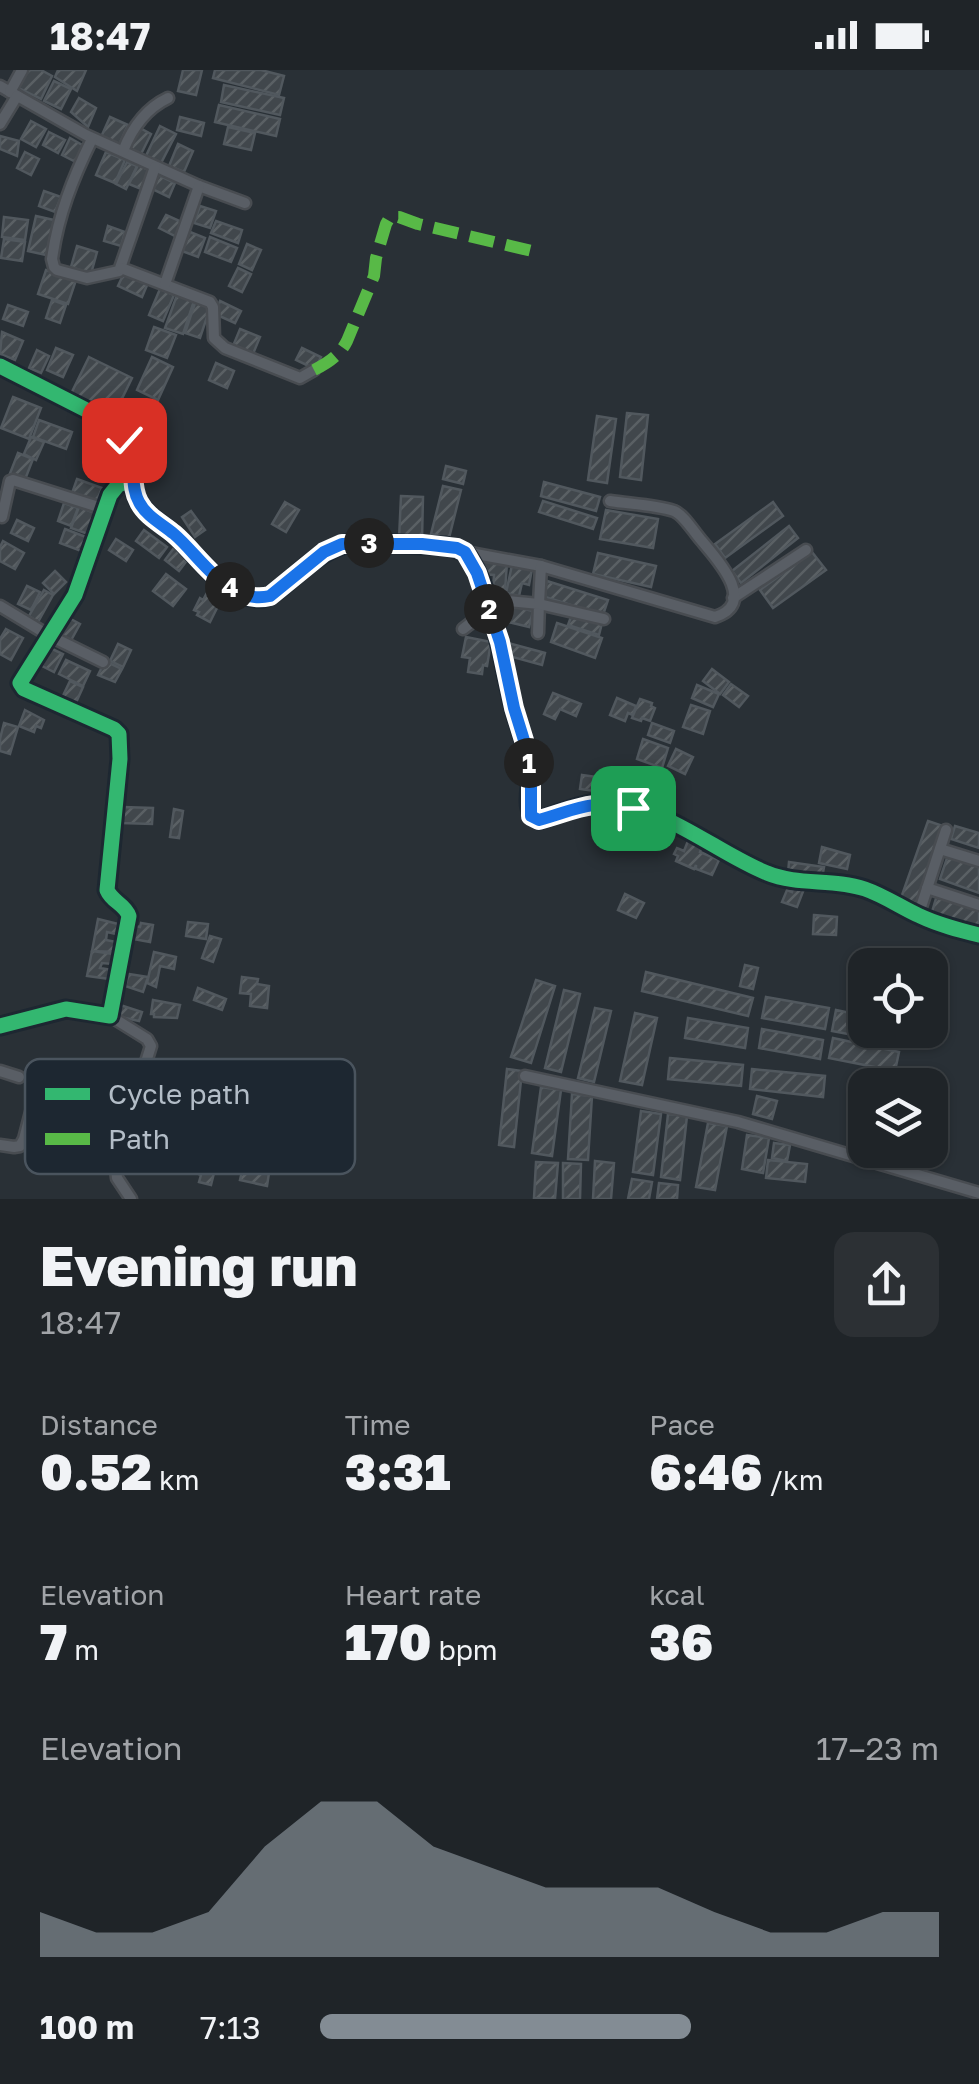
<!DOCTYPE html>
<html lang="en">
<head>
<meta charset="utf-8">
<style>
	body { margin:0; font-family:"Golos Text",sans-serif; background:#2c3034; color:#f1f3f6; height:100vh; display:flex; flex-direction:column; font-size:38px; white-space:nowrap }
	* { box-sizing:border-box; margin:0 }
	p { font-size:32px; color:#a1a4a8 }
	.icon { flex:none; width:55px; height:55px; fill:none; stroke:currentColor; stroke-width:2; stroke-linecap:round; stroke-linejoin:round }
	.map { position:relative; height:1129px; overflow:hidden }
	.drawer { display:flex; flex-direction:column; background:#1f2428; flex:1 }
	.drawer>* { flex:none }
	.fabs { position:absolute; left:848px; top:878px; display:grid; gap:20px }
	.fabs a { display:grid; place-items:center; width:100px; height:100px; border-radius:20px; background:#1f2428; box-shadow:0 2px 8px #0004,0 0 0 2px #3c4145; font-size:50px }
	.pin { position:absolute; display:grid; place-items:center; width:85px; height:85px; color:#fff; margin:-42px; border-radius:20px; box-shadow:0 5px 15px #0006 }
	.km { position:absolute; width:50px; height:50px; margin:-25px; border-radius:50%; background:#222; color:#fff; font-size:28px; line-height:50px; text-align:center }
	.round { display:grid; place-items:center; flex:none; width:105px; height:105px; border-radius:20px; background:#2c3034 }
	.overview { display:flex; align-items:center; justify-content:space-between; height:170px; padding:0 40px }
	h1 { font-size:55px; font-weight:800; line-height:75px }
	.figures { display:grid; grid-template-columns:repeat(3,1fr); gap:15px; height:170px; padding:10px 40px }
	.figures div { display:grid; align-content:center }
	.figures b { font-size:50px; font-weight:800 }
	.figures small { font-size:28px; font-weight:400 }
	.figures p { font-size:28px }
	.chart { height:280px; padding:20px 40px }
	.chart p { display:flex; justify-content:space-between }
	.chart svg { width:100%; height:180px; margin-top:10px; fill:#838c94; opacity:.7 }
	ul { padding:0 40px; list-style:none; font-size:32px }
	li { display:grid; grid-template-columns:160px 120px 1fr; align-items:center; height:75px }
	li i { height:25px; border-radius:12px; background:#838c94 }
	.status { display:flex; justify-content:space-between; align-items:center; height:70px; padding:0 50px; background:#1f2428; direction:ltr }
	.status svg { height:28px; fill:currentColor }
	.map>svg:first-child { display:block }
</style>
</head>
<body>
<div class="status"><b>18:47</b><svg viewBox="0 0 49 12"><path d="M0 12V9h3v3zM5 12V6h3v6zM10 12V3h3v9zM15 12V0h3v12zM26 1h20v11H26zM47 4h2v5h-2z"/></svg></div>
<div class="map">
<svg width="979" height="1129" viewBox="0 0 979 1129">
	<defs>
		<pattern id="building-hatch" width="6" height="6" patternUnits="userSpaceOnUse" patternTransform="scale(2.5)"><rect width="6" height="6" fill="#41474c"/><path d="M-1 1l2-2M0 6l6-6M5 7l2-2" fill="none" stroke="#5a6064"/></pattern>
	</defs>
	<rect width="100%" height="100%" fill="#293036"/>
	<!-- building -->
	<g fill="url(#building-hatch)" stroke="#51585e" stroke-width="2.5">
		<polygon points="27,0 41,0 52,6 41,29 18,18"/>
		<polygon points="58,0 86,0 77,21 55,7"/>
		<polygon points="183,0 202,0 196,25 178,21"/>
		<polygon points="215,0 261,0 284,6 279,25 213,8"/>
		<polygon points="54,11 71,19 61,39 44,31"/>
		<polygon points="224,15 284,28 280,45 221,32"/>
		<polygon points="79,28 96,38 88,57 71,42"/>
		<polygon points="219,35 280,49 276,66 215,52"/>
		<polygon points="110,47 128,55 119,75 101,67"/>
		<polygon points="180,47 204,53 201,66 177,60"/>
		<polygon points="31,51 46,59 36,77 21,69"/>
		<polygon points="160,56 176,64 161,93 146,86"/>
		<polygon points="228,57 255,63 251,80 224,74"/>
		<polygon points="140,58 151,64 140,86 128,80"/>
		<polygon points="49,62 65,70 58,83 43,75"/>
		<polygon points="0,66 19,71 17,86 0,79"/>
		<polygon points="70,68 84,76 76,92 62,85"/>
		<polygon points="178,74 193,81 184,102 169,96"/>
		<polygon points="25,82 39,89 31,105 17,98"/>
		<polygon points="106,82 125,90 115,113 96,105"/>
		<polygon points="127,92 137,96 126,119 116,114"/>
		<polygon points="138,95 150,101 141,119 129,114"/>
		<polygon points="158,105 175,113 169,127 152,119"/>
		<polygon points="44,121 61,127 55,142 39,136"/>
		<polygon points="200,136 216,141 210,158 194,153"/>
		<polygon points="166,145 182,152 175,166 159,158"/>
		<polygon points="36,146 54,150 46,185 28,181"/>
		<polygon points="4,147 28,150 25,170 2,167"/>
		<polygon points="216,151 242,160 238,173 211,163"/>
		<polygon points="108,156 125,162 121,176 104,171"/>
		<polygon points="190,162 205,168 198,187 182,181"/>
		<polygon points="210,167 237,178 231,192 205,182"/>
		<polygon points="4,169 25,172 22,191 1,188"/>
		<polygon points="247,174 261,180 252,200 239,194"/>
		<polygon points="77,176 97,182 91,204 71,197"/>
		<polygon points="238,198 251,204 242,222 229,216"/>
		<polygon points="46,200 76,210 68,234 38,224"/>
		<polygon points="124,203 148,213 142,227 118,216"/>
		<polygon points="160,219 174,225 163,251 149,245"/>
		<polygon points="177,225 194,231 183,264 165,258"/>
		<polygon points="52,230 66,235 60,253 46,248"/>
		<polygon points="196,230 211,235 200,268 185,263"/>
		<polygon points="220,231 241,241 235,253 215,244"/>
		<polygon points="8,235 28,242 23,256 3,249"/>
		<polygon points="154,257 176,265 167,288 146,280"/>
		<polygon points="240,259 260,267 253,284 233,276"/>
		<polygon points="2,262 23,271 15,290 0,284"/>
		<polygon points="56,278 73,285 63,307 47,300"/>
		<polygon points="302,278 321,287 315,299 296,290"/>
		<polygon points="37,280 49,286 41,303 29,298"/>
		<polygon points="89,287 132,308 112,349 69,328"/>
		<polygon points="152,287 173,297 158,330 137,320"/>
		<polygon points="216,293 234,301 227,318 209,310"/>
		<polygon points="13,327 41,338 29,369 1,358"/>
		<polygon points="627,343 648,345 641,410 620,407"/>
		<polygon points="597,346 616,349 607,413 588,410"/>
		<polygon points="39,350 72,362 66,379 33,367"/>
		<polygon points="31,367 44,372 36,390 24,384"/>
		<polygon points="99,379 129,391 125,402 95,389"/>
		<polygon points="18,383 33,389 24,412 9,406"/>
		<polygon points="92,391 120,401 115,414 88,403"/>
		<polygon points="446,396 466,401 463,414 443,409"/>
		<polygon points="77,409 102,418 95,435 71,426"/>
		<polygon points="544,412 600,427 596,441 541,426"/>
		<polygon points="443,416 461,420 449,468 431,464"/>
		<polygon points="401,426 423,427 422,470 399,469"/>
		<polygon points="543,431 597,448 593,459 539,442"/>
		<polygon points="285,432 299,440 286,462 272,454"/>
		<polygon points="773,432 783,446 725,488 715,474"/>
		<polygon points="64,433 78,438 71,456 58,451"/>
		<polygon points="79,437 95,443 88,464 71,458"/>
		<polygon points="606,440 658,449 653,478 600,469"/>
		<polygon points="191,441 205,460 195,467 182,447"/>
		<polygon points="17,450 34,458 28,471 11,463"/>
		<polygon points="789,456 798,468 741,513 732,501"/>
		<polygon points="65,459 86,467 81,481 60,473"/>
		<polygon points="144,460 167,477 159,488 136,471"/>
		<polygon points="116,469 133,480 126,491 109,480"/>
		<polygon points="3,471 24,483 15,499 0,491 0,477"/>
		<polygon points="174,478 188,489 179,501 165,490"/>
		<polygon points="812,482 826,500 773,538 760,520"/>
		<polygon points="598,483 656,496 651,517 593,504"/>
		<polygon points="482,491 507,493 505,521 493,520 494,505 481,504"/>
		<polygon points="512,495 532,499 529,515 522,513 519,526 506,523"/>
		<polygon points="55,501 66,512 54,524 43,513"/>
		<polygon points="166,504 186,519 173,536 153,521"/>
		<polygon points="547,511 608,530 603,545 542,526"/>
		<polygon points="27,516 40,522 31,540 18,534"/>
		<polygon points="44,520 53,525 38,552 29,546"/>
		<polygon points="208,521 219,527 218,530 220,532 210,552 197,545 199,542 194,540 200,528 203,530"/>
		<polygon points="499,533 533,541 529,557 496,549"/>
		<polygon points="572,544 602,553 599,565 568,555"/>
		<polygon points="69,548 80,554 69,574 58,568"/>
		<polygon points="557,553 602,568 595,588 551,572"/>
		<polygon points="6,559 23,568 11,590 0,584 0,569"/>
		<polygon points="466,567 491,572 487,596 483,595 482,604 468,602 470,588 462,587"/>
		<polygon points="508,573 545,583 542,595 505,585"/>
		<polygon points="118,574 131,580 123,597 110,591"/>
		<polygon points="50,578 63,584 54,602 42,596"/>
		<polygon points="66,590 90,601 83,616 59,604"/>
		<polygon points="105,591 122,599 115,612 98,605"/>
		<polygon points="712,599 729,612 720,624 703,611"/>
		<polygon points="70,611 83,617 74,637 61,630"/>
		<polygon points="731,614 748,626 739,637 723,625"/>
		<polygon points="697,615 719,624 713,637 692,628"/>
		<polygon points="553,623 581,634 576,646 560,639 555,649 544,644"/>
		<polygon points="617,628 636,636 633,645 628,643 625,651 610,645"/>
		<polygon points="640,629 652,633 651,636 655,638 650,651 642,648 641,651 632,648"/>
		<polygon points="691,635 710,641 703,664 683,657"/>
		<polygon points="25,640 44,650 41,658 36,656 34,662 19,656"/>
		<polygon points="4,653 18,657 10,684 0,681 0,669"/>
		<polygon points="652,653 674,661 670,673 648,665"/>
		<polygon points="643,669 668,678 662,698 637,689"/>
		<polygon points="676,679 693,687 685,704 668,696"/>
		<polygon points="582,705 612,709 610,728 595,726 595,721 580,719"/>
		<polygon points="646,705 666,714 661,725 640,716"/>
		<polygon points="615,714 635,718 632,734 612,730"/>
		<polygon points="123,737 153,738 152,754 122,753"/>
		<polygon points="174,739 183,741 179,768 170,767"/>
		<polygon points="928,751 943,756 916,833 901,828"/>
		<polygon points="955,756 979,763 979,778 951,769"/>
		<polygon points="688,771 702,777 700,782 719,790 712,805 696,799 696,795 694,799 676,791 678,786 674,784 677,778 684,781"/>
		<polygon points="822,777 850,785 847,799 819,793"/>
		<polygon points="948,785 979,796 979,823 940,809"/>
		<polygon points="789,792 824,797 822,808 788,803"/>
		<polygon points="794,815 804,819 797,837 782,832 787,820 792,822"/>
		<polygon points="625,824 644,833 636,848 618,840"/>
		<polygon points="937,825 979,838 979,857 932,842"/>
		<polygon points="814,845 837,847 836,865 813,864"/>
		<polygon points="98,849 118,854 116,864 107,862 106,870 116,872 115,882 92,881"/>
		<polygon points="188,852 208,854 206,869 186,866"/>
		<polygon points="141,853 153,855 150,872 128,868 131,855 140,857"/>
		<polygon points="210,866 221,869 213,892 202,888"/>
		<polygon points="92,881 113,884 112,894 102,893 100,898 112,900 110,909 87,906"/>
		<polygon points="154,882 176,887 174,899 160,896 156,917 147,913"/>
		<polygon points="745,895 758,898 753,919 740,916"/>
		<polygon points="646,902 753,928 748,946 642,921"/>
		<polygon points="129,904 148,907 143,922 125,916"/>
		<polygon points="242,907 258,909 257,914 269,916 267,938 250,936 251,924 240,923"/>
		<polygon points="536,910 555,916 531,993 511,987"/>
		<polygon points="198,918 226,929 222,940 194,930"/>
		<polygon points="564,920 580,924 561,1002 545,998"/>
		<polygon points="766,927 829,938 825,959 762,948"/>
		<polygon points="153,930 180,935 177,948 154,947 154,944 151,944"/>
		<polygon points="117,934 142,942 139,951 125,948 123,953 114,947"/>
		<polygon points="595,938 611,941 594,1012 578,1008"/>
		<polygon points="836,940 865,946 865,960 905,960 902,974 832,961"/>
		<polygon points="635,943 657,948 642,1015 620,1011"/>
		<polygon points="688,948 748,958 745,978 685,968"/>
		<polygon points="762,959 823,970 820,989 759,978"/>
		<polygon points="833,968 899,982 895,1001 829,988"/>
		<polygon points="670,988 743,995 741,1016 668,1009"/>
		<polygon points="507,999 522,1001 514,1077 499,1075"/>
		<polygon points="752,999 825,1006 823,1027 750,1019"/>
		<polygon points="541,1017 561,1020 552,1086 532,1083"/>
		<polygon points="572,1024 592,1026 588,1090 568,1089"/>
		<polygon points="757,1026 777,1031 772,1049 753,1044"/>
		<polygon points="641,1041 661,1044 653,1105 633,1102"/>
		<polygon points="668,1044 687,1046 680,1110 661,1107"/>
		<polygon points="708,1053 727,1056 715,1120 696,1117"/>
		<polygon points="747,1065 769,1068 763,1103 742,1099"/>
		<polygon points="774,1073 790,1075 787,1091 772,1088"/>
		<polygon points="768,1090 807,1094 805,1112 766,1108"/>
		<polygon points="595,1091 614,1093 611,1129 593,1129"/>
		<polygon points="206,1092 216,1095 211,1115 199,1112 201,1105 196,1103 199,1093 205,1095"/>
		<polygon points="536,1092 558,1093 555,1129 534,1128"/>
		<polygon points="563,1093 581,1094 580,1129 563,1129"/>
		<polygon points="243,1097 269,1103 267,1116 240,1110"/>
		<polygon points="632,1109 652,1112 649,1129 628,1129"/>
		<polygon points="659,1113 678,1115 677,1129 657,1129"/>
	</g>
	<g fill="none" stroke-linecap="round" stroke-linejoin="round">
		<!-- street casing -->
		<g stroke="#484c51" stroke-width="15">
			<g id="street">
				<polyline points="0,16 86,65 199,116 245,133"/>
				<polyline points="10,22 22,0"/>
				<polyline points="0,54 17,26"/>
				<path d="M 92,69 C 73,108 58,145 52,189 L 54,197 L 57,200 L 87,208 L 119,201 L 155,97"/>
				<path d="M 123,81 C 132,58 145,39 168,28"/>
				<polyline points="121,198 210,232 213,237 214,268 225,278 300,308 314,300"/>
				<polyline points="165,214 199,116"/>
				<path d="M 0,296 L 102,348 C 119,360 131,378 132,400 C 133,410 133,421 138,430 C 145,446 165,455 177,467 C 199,487 229,532 263,528 C 271,527 277,520 283,516 C 304,498 326,476 355,472 L 446,476 L 465,482 C 494,522 502,592 514,639 C 520,660 528,679 531,700 C 532,717 522,742 539,750 C 559,744 577,735 598,733 C 656,729 716,783 767,803 C 798,816 833,808 865,819 C 885,826 902,838 920,846 C 939,855 959,860 979,865"/>
				<polyline points="2,447 10,411 13,410 105,439"/>
				<polyline points="465,482 541,496"/>
				<polyline points="733,528 806,480"/>
				<polyline points="486,529 539,534 538,563"/>
				<polyline points="0,536 48,565 103,592"/>
				<path d="M 604,549 L 539,534 L 541,496 L 715,547 C 759,533 716,488 701,470 C 693,461 684,445 674,441 C 656,435 629,434 610,431"/>
				<polyline points="463,559 489,539"/>
				<polyline points="940,779 979,791"/>
				<polyline points="927,818 979,835"/>
				<polyline points="921,837 946,760"/>
				<polyline points="110,946 147,969 151,976 115,1091 117,1108 131,1129"/>
				<path d="M 0,956 L 66,939 L 110,946 L 129,846 C 125,834 112,832 107,820 L 120,689 L 119,664 L 114,659 L 24,619 L 20,613 L 75,525 L 110,425 L 118,415 L 133,410"/>
				<polyline points="0,1001 19,1007"/>
				<polyline points="525,1006 738,1052 979,1123"/>
				<polyline points="137,1024 208,1047 210,1052 204,1079 205,1082 279,1097"/>
				<polyline points="0,1075 14,1077 20,1076 24,1069 32,1038"/>
			</g>
		</g>
		<!-- street -->
		<use href="#street" stroke="#595e65" stroke-width="10"/>
		<!-- quiet -->
		<path stroke="#58b947" stroke-width="12" stroke-dasharray="25 12" stroke-linecap="butt" d="M 314,300 C 328,293 340,285 347,271 L 374,206 L 376,188 L 386,154 L 390,147 L 399,147 L 418,154 L 532,181"/>
		<!-- cycleway casing -->
		<g stroke="#1d2731" stroke-width="21">
			<g id="cycleway">
				<path d="M 0,296 L 102,348 C 119,360 131,378 132,400 C 133,410 133,421 138,430 C 145,446 165,455 177,467 C 199,487 229,532 263,528 C 271,527 277,520 283,516 C 304,498 326,476 355,472 L 446,476 L 465,482 C 494,522 502,592 514,639 C 520,660 528,679 531,700 C 532,717 522,742 539,750 C 559,744 577,735 598,733 C 656,729 716,783 767,803 C 798,816 833,808 865,819 C 885,826 902,838 920,846 C 939,855 959,860 979,865"/>
				<path d="M 0,956 L 66,939 L 110,946 L 129,846 C 125,834 112,832 107,820 L 120,689 L 119,664 L 114,659 L 24,619 L 20,613 L 75,525 L 110,425 L 118,415 L 133,410"/>
			</g>
		</g>
		<!-- cycleway -->
		<use href="#cycleway" stroke="#33b770" stroke-width="15"/>
	</g>
	<g fill="none" stroke-linecap="round" stroke-linejoin="round">
		<!-- route casing -->
		<g stroke="#fff" stroke-width="20">
			<path id="route" d="M 124,370 C 127,378 130,385 132,393 C 134,406 132,420 139,432 C 146,446 162,454 174,464 C 201,487 228,536 270,526 L 324,482 L 342,474 L 422,474 L 457,478 L 465,482 L 477,503 L 500,572 L 514,638 L 527,680 L 531,704 L 531,746 L 539,750 C 578,739 591,729 633,738"/>
		</g>
		<!-- route -->
		<use href="#route" stroke="#1a73e8" stroke-width="12"/>
	</g>
	<!-- legend -->
	<rect x="25" y="989" width="330" height="115" rx="15" fill="#1d2731" stroke="#4a545e" stroke-width="2.5"/>
	<rect x="45" y="1018" width="45" height="12" fill="#33b770"/>
	<rect x="45" y="1063" width="45" height="12" fill="#58b947"/>
	<g font-size="28" fill="#b3bdc7">
		<text x="108" y="1034">Cycle path</text>
		<text x="108" y="1079">Path</text>
	</g>
</svg>
<div class="fabs">
<a><svg class="icon" aria-label="locate" viewBox="0 0 24 24"><circle cx="12" cy="12" r="6"/><path d="M12 2v4M12 18v4M2 12h4M18 12h4"/></svg></a>
<a><svg class="icon" aria-label="layers" viewBox="0 0 24 24"><path d="M12 4l9 5-9 5-9-5zM3 14l9 5 9-5"/></svg></a>
</div>
<div class="pin" style="left:633px;top:738px;background:#1e9e55"><svg class="icon" aria-label="arrive" viewBox="0 0 24 24"><path d="M6 21V4h12l-3 4 3 4H6"/></svg></div>
<div class="pin" style="left:124px;top:370px;background:#d93025"><svg class="icon" aria-label="check" viewBox="0 0 24 24"><path d="M5 12l5 5 9-10"/></svg></div>
<b class="km" style="left:529px;top:693px">1</b>
<b class="km" style="left:489px;top:539px">2</b>
<b class="km" style="left:369px;top:473px">3</b>
<b class="km" style="left:230px;top:517px">4</b>
</div>
<section class="drawer">
<div class="overview"><div><h1>Evening run</h1><p>18:47</p></div><a class="round"><svg class="icon" aria-label="share" viewBox="0 0 24 24"><path d="M12 15V3M7 8l5-5 5 5M5 13v7h14v-7"/></svg></a></div>
<div class="figures">
<div><p>Distance</p><b>0.52<small> km</small></b></div>
<div><p>Time</p><b>3:31</b></div>
<div><p>Pace</p><b>6:46<small> /km</small></b></div>
</div>
<div class="figures">
<div><p>Elevation</p><b>7<small> m</small></b></div>
<div><p>Heart rate</p><b>170<small> bpm</small></b></div>
<div><p>kcal</p><b>36</b></div>
</div>
<div class="chart"><p><span>Elevation</span>17–23 m</p>
<svg viewBox="0 0 160 44" preserveAspectRatio="none"><path d="M0 44V33L10 38L20 38L30 33L40 17L50 6L60 6L70 17L80 22L90 27L100 27L110 27L120 33L130 38L140 38L150 33L160 33V44z"/></svg>
</div>
<ul>
<li><b>100 m</b>7:13<i style="width:60%"></i></li>
</ul>
</section>
</body>
</html>
